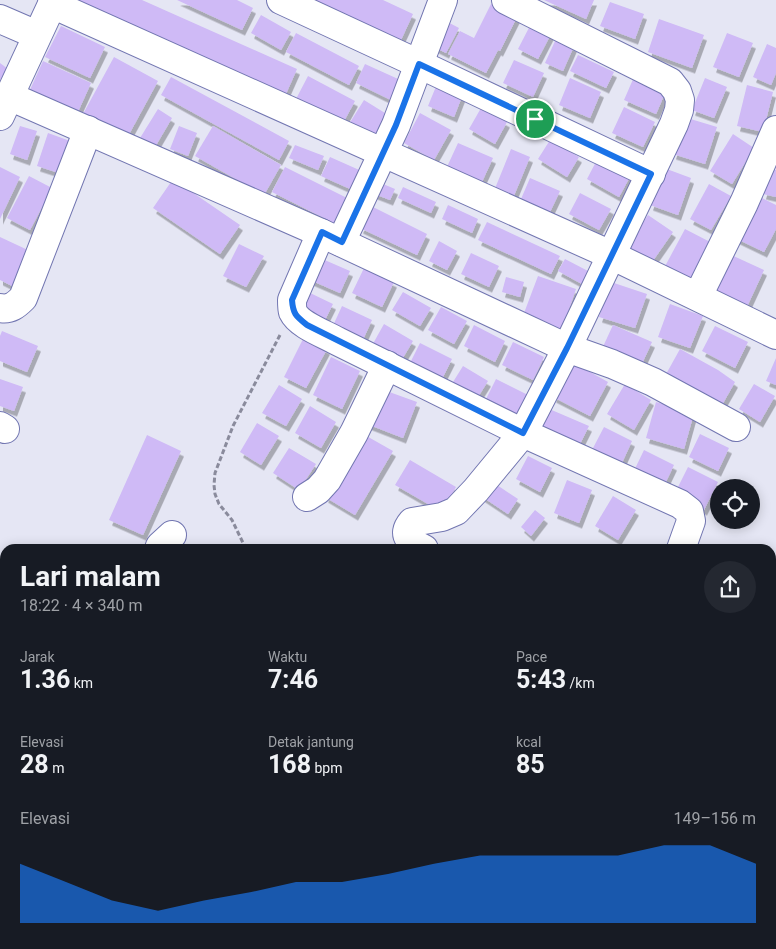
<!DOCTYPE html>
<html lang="id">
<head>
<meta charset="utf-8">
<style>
	body { margin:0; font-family:Roboto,sans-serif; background:#242831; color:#f1f3f6; height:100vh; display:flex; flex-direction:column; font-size:19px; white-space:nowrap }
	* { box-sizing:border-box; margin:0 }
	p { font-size:16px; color:#9ea1a6 }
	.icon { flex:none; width:28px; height:28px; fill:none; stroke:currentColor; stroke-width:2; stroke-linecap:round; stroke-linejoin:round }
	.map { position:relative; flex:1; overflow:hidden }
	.details { position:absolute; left:0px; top:544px; width:776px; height:406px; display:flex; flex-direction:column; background:#171b24; border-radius:15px 15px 0 0; box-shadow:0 2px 12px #0003 }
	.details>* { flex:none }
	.buttons { position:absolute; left:710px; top:479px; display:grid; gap:10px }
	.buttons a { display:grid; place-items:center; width:50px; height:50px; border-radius:50%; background:#171b24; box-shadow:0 2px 12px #0003; font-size:25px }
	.pin { position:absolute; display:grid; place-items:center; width:42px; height:42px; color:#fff; margin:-21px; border:2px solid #fff; border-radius:50%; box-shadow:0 1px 5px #0007 }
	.round { display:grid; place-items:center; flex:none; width:52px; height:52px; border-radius:26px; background:#242831 }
	.overview { display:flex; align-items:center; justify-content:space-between; height:85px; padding:0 20px }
	h1 { font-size:28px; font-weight:700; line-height:38px }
	.metrics { display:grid; grid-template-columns:repeat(3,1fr); gap:8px; height:85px; padding:5px 20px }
	.metrics div { display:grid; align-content:center }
	.metrics b { font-size:25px; font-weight:700 }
	.metrics small { font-size:14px; font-weight:400 }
	.metrics p { font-size:14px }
	.chart { height:140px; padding:10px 20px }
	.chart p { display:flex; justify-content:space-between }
	.chart svg { width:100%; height:90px; margin-top:5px; fill:#1a73e8; opacity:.7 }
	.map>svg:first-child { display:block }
</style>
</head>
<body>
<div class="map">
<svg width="776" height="949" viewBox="0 0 776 949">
	<defs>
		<filter id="shadow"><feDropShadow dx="3" dy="5.5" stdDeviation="0" flood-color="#0004"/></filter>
	</defs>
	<rect width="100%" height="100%" fill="#e5e6f4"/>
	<!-- building -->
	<g fill="#cfbaf6" filter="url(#shadow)">
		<polygon points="76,0 142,0 297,69 285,96"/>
		<polygon points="177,0 237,0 253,8 242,30"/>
		<polygon points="314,0 383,0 413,14 401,40"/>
		<polygon points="544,0 594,0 586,19"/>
		<polygon points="610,2 644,14 635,39 600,26"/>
		<polygon points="491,4 517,17 500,51 498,50 486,73 448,54 460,31 474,38"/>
		<polygon points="261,15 291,32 281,50 251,33"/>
		<polygon points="442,19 459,28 446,53 428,44"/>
		<polygon points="659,19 704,35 692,68 648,52"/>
		<polygon points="533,20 553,30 538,59 518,49"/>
		<polygon points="61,26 105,47 90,78 45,57"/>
		<polygon points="296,33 359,66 349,85 286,52"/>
		<polygon points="727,33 753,43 739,77 713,67"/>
		<polygon points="556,39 574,46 563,71 545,63"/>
		<polygon points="767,44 776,48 776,73 771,85 753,77"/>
		<polygon points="578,55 614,72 606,88 570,71"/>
		<polygon points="114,57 158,81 127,138 83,114"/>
		<polygon points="514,60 544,73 533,97 503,83"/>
		<polygon points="43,61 91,83 77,114 29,92"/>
		<polygon points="0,63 8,69 0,80"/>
		<polygon points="365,64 407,83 397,103 356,83"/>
		<polygon points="308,76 355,101 343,123 296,99"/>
		<polygon points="171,77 289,141 279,160 161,95"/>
		<polygon points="634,77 666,91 656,114 624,100"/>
		<polygon points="570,78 601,92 590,118 559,105"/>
		<polygon points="705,78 727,87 714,118 692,110"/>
		<polygon points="437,84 463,94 454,117 428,106"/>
		<polygon points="747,85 773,92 763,132 737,126"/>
		<polygon points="364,100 393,118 377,142 349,124"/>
		<polygon points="624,107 655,122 643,147 612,133"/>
		<polygon points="481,108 507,122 495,144 469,129"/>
		<polygon points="158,109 172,118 155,147 140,138"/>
		<polygon points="420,113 451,130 434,160 404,143"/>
		<polygon points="684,117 717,127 705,164 673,154"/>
		<polygon points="20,126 37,131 27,160 10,154"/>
		<polygon points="179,126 197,133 188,156 170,149"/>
		<polygon points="213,126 281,165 264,195 195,156"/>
		<polygon points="48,133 73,142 62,174 37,166"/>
		<polygon points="733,134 754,148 732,184 710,171"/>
		<polygon points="550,140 579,157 567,177 538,159"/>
		<polygon points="458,143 493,158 481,184 446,169"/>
		<polygon points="295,145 324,156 318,170 289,158"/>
		<polygon points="511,149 530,157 513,198 494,191"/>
		<polygon points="599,156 632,173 619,197 587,179"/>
		<polygon points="330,157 366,173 357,192 321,176"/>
		<polygon points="0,167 20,177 0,219"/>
		<polygon points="285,167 357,203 344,228 272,192"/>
		<polygon points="664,168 691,178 678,215 650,205"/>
		<polygon points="770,169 776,170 776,197 763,194"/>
		<polygon points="29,176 52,188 30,230 7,218"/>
		<polygon points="530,178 560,191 550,212 521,199"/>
		<polygon points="173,179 240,225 220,254 153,208"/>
		<polygon points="376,181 395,189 390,200 372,193"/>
		<polygon points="709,184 731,196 711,230 690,219"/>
		<polygon points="403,187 436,202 431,213 398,198"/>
		<polygon points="580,193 611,209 599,230 569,214"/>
		<polygon points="754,194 776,205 776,229 764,252 733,237"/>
		<polygon points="448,205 478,219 472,233 442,219"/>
		<polygon points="371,206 427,234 417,255 360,228"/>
		<polygon points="648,215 673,232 650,265 626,248"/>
		<polygon points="487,222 560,256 551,274 478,240"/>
		<polygon points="685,229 716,245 693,287 663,270"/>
		<polygon points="0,237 30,251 14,287 0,280"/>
		<polygon points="439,241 457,251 447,270 429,261"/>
		<polygon points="239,244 264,256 246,287 223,276"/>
		<polygon points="471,253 499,266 489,287 461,274"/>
		<polygon points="727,253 764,270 745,311 708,295"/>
		<polygon points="320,258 350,271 340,293 310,280"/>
		<polygon points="565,259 588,271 582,284 558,271"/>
		<polygon points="364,268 394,282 382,307 352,293"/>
		<polygon points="538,276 576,289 560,335 521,321"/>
		<polygon points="506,277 524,282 520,297 502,292"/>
		<polygon points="611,282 647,294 635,328 599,317"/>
		<polygon points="306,291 333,304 323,324 296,311"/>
		<polygon points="403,292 431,308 420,326 392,310"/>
		<polygon points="670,304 703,316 690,348 658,337"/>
		<polygon points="342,306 372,320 361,344 331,330"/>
		<polygon points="441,307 467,321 454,344 428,330"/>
		<polygon points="384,324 413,341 398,366 370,349"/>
		<polygon points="474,325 505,341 495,362 464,346"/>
		<polygon points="613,325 652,342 640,368 601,351"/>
		<polygon points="715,326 748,342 735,368 702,351"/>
		<polygon points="2,331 38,346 27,372 0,361 0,336"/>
		<polygon points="304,337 327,349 306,388 284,377"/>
		<polygon points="513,342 544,357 533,380 502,365"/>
		<polygon points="420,343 452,359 438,387 406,371"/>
		<polygon points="680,349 718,370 735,382 722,405 665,376"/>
		<polygon points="331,357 360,371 342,409 313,395"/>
		<polygon points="776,358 776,385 766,381"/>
		<polygon points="572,362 608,382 590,416 553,397"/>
		<polygon points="463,366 488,381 473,405 448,390"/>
		<polygon points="0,379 23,387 14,411 0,406"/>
		<polygon points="496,379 528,395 513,425 481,409"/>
		<polygon points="625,384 651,400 634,430 607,414"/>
		<polygon points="754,384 775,396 760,422 739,409"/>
		<polygon points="279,385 302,399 286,426 262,413"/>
		<polygon points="381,389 417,402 403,438 367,424"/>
		<polygon points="656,402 694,413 684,449 646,438"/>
		<polygon points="310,406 336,422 321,448 295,433"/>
		<polygon points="547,408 589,426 577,450 536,432"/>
		<polygon points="257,423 279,436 261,465 240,452"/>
		<polygon points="604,427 632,441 621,465 592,450"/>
		<polygon points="363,434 393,451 355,515 325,497"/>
		<polygon points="700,434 729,448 718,471 689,457"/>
		<polygon points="147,435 181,451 143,535 109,520"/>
		<polygon points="289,448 316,464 299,490 273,473"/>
		<polygon points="644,450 674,465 662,490 632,475"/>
		<polygon points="528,456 552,468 540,492 516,479"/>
		<polygon points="410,460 456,487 442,512 395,485"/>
		<polygon points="688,467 718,482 704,510 674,495"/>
		<polygon points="567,480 592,490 579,523 554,513"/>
		<polygon points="491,481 518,499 508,514 481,496"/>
		<polygon points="613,496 636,510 618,540 595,526"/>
		<polygon points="535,510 545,518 531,536 521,527"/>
		<polygon points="771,665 776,666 772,688 771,688"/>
		<polygon points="0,829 5,830 5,860 0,859"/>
	</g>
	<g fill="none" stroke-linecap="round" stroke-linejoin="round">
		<!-- minor casing -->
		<g stroke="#7276b1" stroke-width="30">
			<g id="minor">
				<polyline points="281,0 419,64 651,174"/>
				<polyline points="52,4 611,255 776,335"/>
				<polyline points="0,19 37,35"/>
				<polyline points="9,96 321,233 567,348 612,364 653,382 736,427"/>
				<polyline points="0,116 54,0"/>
				<path d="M 321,233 L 292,300 C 292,303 292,309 293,312 C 299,325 325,334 337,341 L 523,433 L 680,504 L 689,511 L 691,521 L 681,549"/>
				<polyline points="341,242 396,125 443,0"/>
				<polyline points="698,296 744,203 776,130"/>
				<path d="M 0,308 C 10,310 16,305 23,298 L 88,130"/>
				<polyline points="0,426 5,429"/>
				<polyline points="307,497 318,490 327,480 354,433 387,365"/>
				<polyline points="159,549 160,546 172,535"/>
				<path d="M 424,549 C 412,543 400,536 412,522 L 442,517 L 456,511 L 476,490 L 523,433 L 567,348 L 674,124 L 679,110 L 680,100 L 677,91 L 670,82 L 506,0"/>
				<polyline points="0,880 5,881"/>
				<polyline points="766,945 776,946"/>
				<polyline points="38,949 39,945"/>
				<polyline points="462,949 464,945"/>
			</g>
		</g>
		<!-- path -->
		<polyline stroke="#8a8b9c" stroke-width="3" stroke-dasharray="5 2.5" stroke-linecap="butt" points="246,549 232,520 219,504 215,494 214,485 215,473 233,426 280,335"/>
		<!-- minor -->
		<use href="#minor" stroke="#fff" stroke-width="28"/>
	</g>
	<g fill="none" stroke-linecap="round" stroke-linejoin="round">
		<!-- route casing -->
		<g stroke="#fff" stroke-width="10">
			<path id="route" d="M 419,64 L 651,174 L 567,348 L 523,433 L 307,325 C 296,316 293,314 292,300 L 322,232 L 342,242 L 396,125 Z"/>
		</g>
		<!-- route -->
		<use href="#route" stroke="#1a73e8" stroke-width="6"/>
	</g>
</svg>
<div class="buttons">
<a><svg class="icon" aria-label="locate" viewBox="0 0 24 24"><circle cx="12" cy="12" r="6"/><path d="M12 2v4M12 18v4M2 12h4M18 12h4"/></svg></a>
</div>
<div class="pin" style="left:535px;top:119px;background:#1e9e55"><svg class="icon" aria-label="arrive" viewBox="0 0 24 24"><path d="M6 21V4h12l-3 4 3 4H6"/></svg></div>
<section class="details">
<div class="overview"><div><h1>Lari malam</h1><p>18:22 · 4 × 340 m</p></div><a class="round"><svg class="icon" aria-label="share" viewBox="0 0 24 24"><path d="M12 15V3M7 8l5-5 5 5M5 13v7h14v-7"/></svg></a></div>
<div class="metrics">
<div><p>Jarak</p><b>1.36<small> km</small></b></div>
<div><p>Waktu</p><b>7:46</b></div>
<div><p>Pace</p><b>5:43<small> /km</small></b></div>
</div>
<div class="metrics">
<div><p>Elevasi</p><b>28<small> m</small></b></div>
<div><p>Detak jantung</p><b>168<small> bpm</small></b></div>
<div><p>kcal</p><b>85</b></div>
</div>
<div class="chart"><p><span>Elevasi</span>149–156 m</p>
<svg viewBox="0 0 160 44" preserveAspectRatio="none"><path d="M0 44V15L10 24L20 33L30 38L40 33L50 29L60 24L70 24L80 20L90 15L100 11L110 11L120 11L130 11L140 6L150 6L160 15V44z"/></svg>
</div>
</section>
</div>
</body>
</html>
